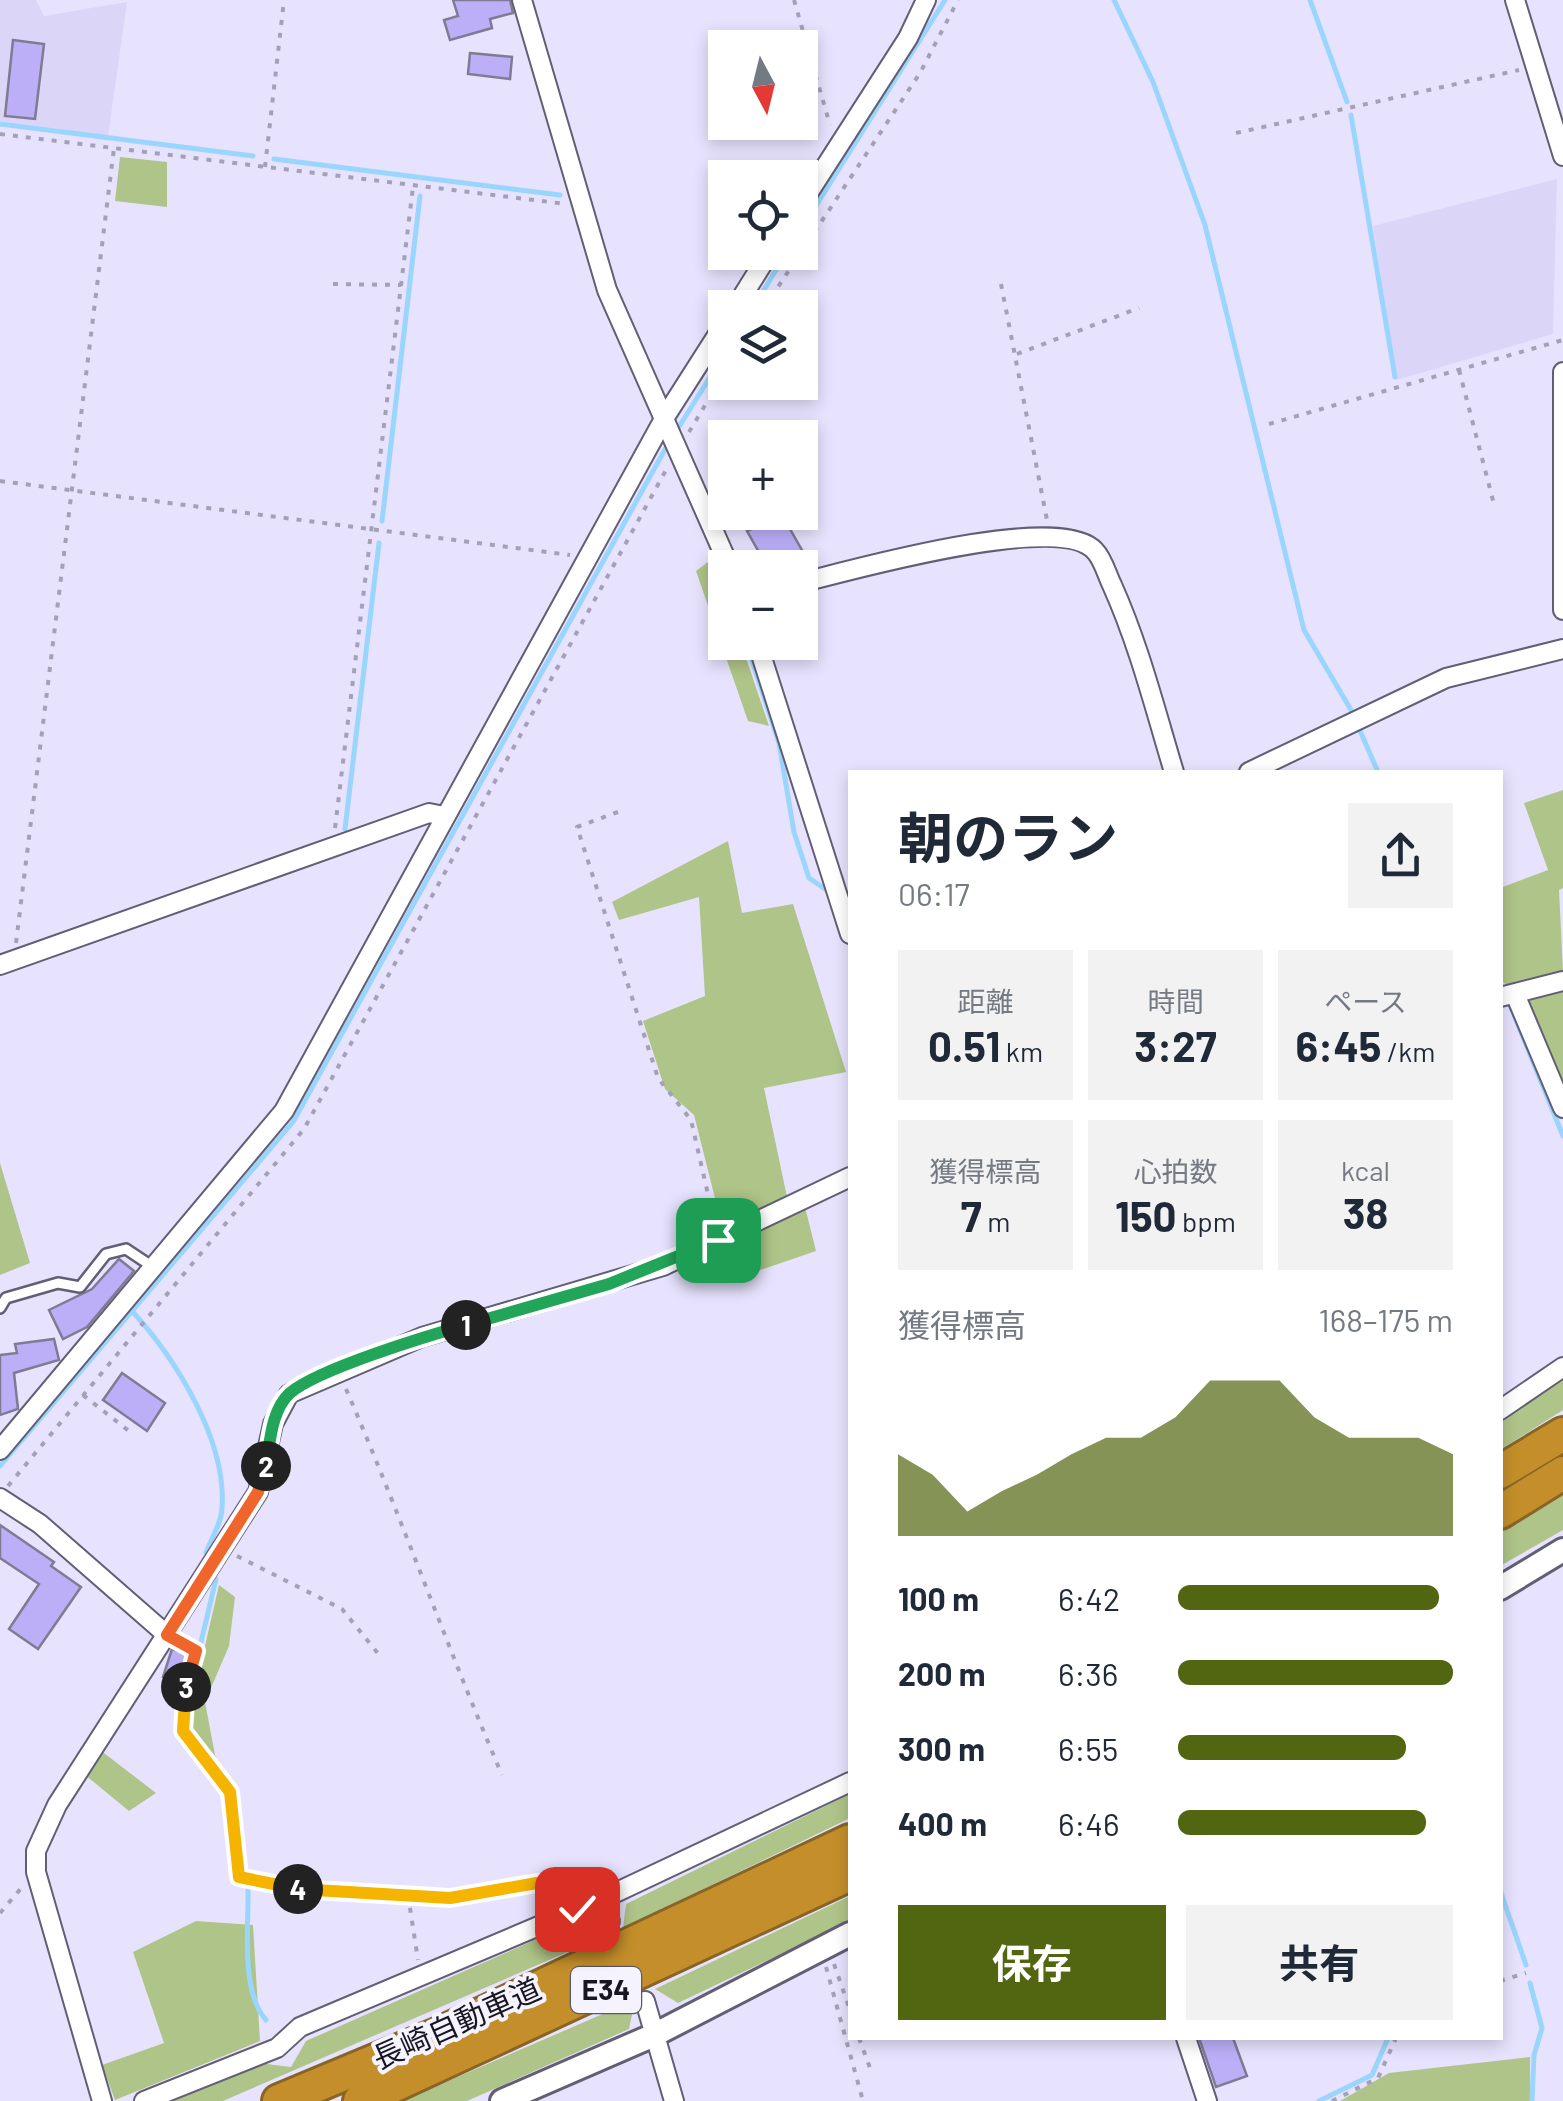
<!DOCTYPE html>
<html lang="ja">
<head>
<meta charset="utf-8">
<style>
	body { margin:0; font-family:Barlow,"Noto Sans JP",sans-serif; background:#f2f2f3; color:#1f2937; height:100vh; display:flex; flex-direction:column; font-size:38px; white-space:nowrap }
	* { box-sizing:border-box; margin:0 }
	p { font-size:32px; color:#747a83 }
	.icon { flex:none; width:55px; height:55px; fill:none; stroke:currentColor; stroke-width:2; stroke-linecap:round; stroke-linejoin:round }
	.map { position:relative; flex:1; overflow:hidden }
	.sheet { position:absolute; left:848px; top:770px; width:655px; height:1270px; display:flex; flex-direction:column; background:#fff; border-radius:0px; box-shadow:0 5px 15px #0003 }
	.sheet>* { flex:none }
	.needle { width:65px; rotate:173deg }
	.tools { position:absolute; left:708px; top:30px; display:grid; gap:20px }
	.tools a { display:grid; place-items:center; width:110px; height:110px; border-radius:0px; background:#fff; box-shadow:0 5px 15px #0003; font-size:50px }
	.pin { position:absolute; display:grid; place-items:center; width:85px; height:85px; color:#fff; margin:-42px; border-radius:20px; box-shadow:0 5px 15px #0006 }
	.km { position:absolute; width:50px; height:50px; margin:-25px; border-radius:50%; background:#222; color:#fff; font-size:28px; line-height:50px; text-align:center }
	.round { display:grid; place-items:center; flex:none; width:105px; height:105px; border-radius:0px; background:#f2f2f3 }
	.head { display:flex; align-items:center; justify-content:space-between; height:170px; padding:0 50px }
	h1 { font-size:55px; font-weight:700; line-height:75px }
	.metrics { display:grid; grid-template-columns:repeat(3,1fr); gap:15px; height:170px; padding:10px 50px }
	.metrics div { display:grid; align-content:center; border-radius:0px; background:#f2f2f3; text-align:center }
	.metrics b { font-size:42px; font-weight:700 }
	.metrics small { font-size:28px; font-weight:400 }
	.metrics p { font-size:28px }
	.chart { height:280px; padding:20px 50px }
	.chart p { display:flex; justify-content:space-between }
	.chart svg { width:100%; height:180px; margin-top:10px; fill:#526611; opacity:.7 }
	.cta { display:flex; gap:20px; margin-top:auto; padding:20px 50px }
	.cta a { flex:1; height:115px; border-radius:0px; background:#526611; color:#fff; font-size:40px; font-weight:700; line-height:115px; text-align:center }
	.cta a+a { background:#f2f2f3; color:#1f2937 }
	ul { padding:0 50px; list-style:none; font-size:32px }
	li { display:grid; grid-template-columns:160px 120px 1fr; align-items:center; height:75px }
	li i { height:25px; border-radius:12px; background:#526611 }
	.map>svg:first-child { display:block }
</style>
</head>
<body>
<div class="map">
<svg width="1563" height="2101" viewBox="0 0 1563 2101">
	<rect width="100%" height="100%" fill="#e7e3fe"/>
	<!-- built -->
	<g fill="#dbd6f8">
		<polygon points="0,0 36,0 44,16 127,2 108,136 0,121"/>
		<polygon points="1557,179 1553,334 1397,380 1373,226"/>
	</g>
	<!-- green -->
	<g fill="#afc488">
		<polygon points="120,157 167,162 167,207 115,201"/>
		<polygon points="712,559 725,597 725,642 741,643 769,726 748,721 696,571"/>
		<polygon points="1563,790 1563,888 1559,890 1563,972 1508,986 1500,980 1500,888 1548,870 1524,803"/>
		<polygon points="728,841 742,913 793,904 846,1072 764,1088 787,1197 723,1230 694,1115 665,1089 643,1021 705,996 699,897 619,920 612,902"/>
		<polygon points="1563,987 1563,1088 1524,998"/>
		<polygon points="0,1163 30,1263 0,1275"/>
		<polygon points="805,1207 816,1251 749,1274 722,1249"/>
		<polygon points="1563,1379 1563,1410 1500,1450 1500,1421"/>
		<polygon points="1563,1490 1563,1530 1500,1566 1500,1528"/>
		<polygon points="219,1585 235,1597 229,1646 205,1702 216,1760 193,1729 191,1707"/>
		<polygon points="100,1750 156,1793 129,1811 84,1774"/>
		<polygon points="850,1794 850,1818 623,1928 626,1904"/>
		<polygon points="850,1896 850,1921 678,2003 655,1989"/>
		<polygon points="580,1920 600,1938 223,2101 163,2101 259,2063 291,2067 306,2041"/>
		<polygon points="196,1921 253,1925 260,2041 115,2100 102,2065 164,2043 133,1952"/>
		<polygon points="635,2000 629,2029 467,2101 402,2101"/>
		<polygon points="1530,2057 1530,2101 1340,2101 1389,2073"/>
	</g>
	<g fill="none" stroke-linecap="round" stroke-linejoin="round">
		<!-- stream -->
		<g stroke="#9ad5fd" stroke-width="5">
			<polyline points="1114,0 1153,82 1205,225 1304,630 1351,710 1378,772"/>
			<polyline points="1310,0 1347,102"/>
			<polyline points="1351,115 1395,377"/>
			<polyline points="0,124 253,156"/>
			<polyline points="274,159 560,195"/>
			<polyline points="800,231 945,0"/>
			<polyline points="753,308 787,252"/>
			<polyline points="677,430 725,353"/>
			<polyline points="382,521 420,196"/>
			<polyline points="711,546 725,581"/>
			<polyline points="746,642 779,743 794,832 809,878 828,891"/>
			<polyline points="345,829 379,543"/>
			<polyline points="1508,1000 1563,1136"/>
			<path d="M 132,1311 C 176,1359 227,1441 222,1508 C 222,1522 211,1539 206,1553"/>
			<polyline points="0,1466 293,1122 668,444"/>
			<polyline points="216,1579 185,1709 189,1731 234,1790 244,1872"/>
			<path d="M 248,1887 C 249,1925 240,1991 266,2020"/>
			<polyline points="1500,1890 1526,1965"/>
			<polyline points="1530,1983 1542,2028 1534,2055 1532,2101"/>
			<polyline points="1319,2101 1372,2075 1388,2038"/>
		</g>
	</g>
	<!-- building -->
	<g fill="#bcaff8" stroke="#7f7b93" stroke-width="2.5">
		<polygon points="453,0 510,0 513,13 490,19 492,28 450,40 444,20 458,16"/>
		<polygon points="13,40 44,44 35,119 5,116"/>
		<polygon points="470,53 512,57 510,79 468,74"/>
		<polygon points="774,519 777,526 786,522 807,559 787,568 768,568 747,531"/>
		<polygon points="119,1259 134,1271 87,1327 63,1339 49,1310 92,1289"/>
		<polygon points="54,1339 59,1360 14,1373 18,1409 0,1415 0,1355 17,1353 15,1344"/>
		<polygon points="122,1373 165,1403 147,1431 103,1400"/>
		<polygon points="0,1525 54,1562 51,1566 81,1587 38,1649 9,1629 39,1584 0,1558"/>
		<polygon points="172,1649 188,1653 180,1682 163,1677"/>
		<polygon points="1199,2038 1233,2038 1247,2076 1216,2087"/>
	</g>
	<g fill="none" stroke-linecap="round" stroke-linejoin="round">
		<!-- service casing -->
		<g stroke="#625f75" stroke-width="14">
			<polyline id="service" points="0,1308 6,1298 58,1283 80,1287 106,1254 126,1249 153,1267"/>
		</g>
		<!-- minor casing -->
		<g stroke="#625f75" stroke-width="22">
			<g id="minor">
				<polyline points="522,0 607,290 730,568"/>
				<polyline points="1515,0 1563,156"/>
				<polyline points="800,206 908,38 926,0"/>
				<polyline points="735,308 770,252"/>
				<polyline points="1563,372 1563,610"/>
				<path d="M 800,583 C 852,570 1060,511 1095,551 C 1103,559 1107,575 1112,585 C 1139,645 1155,709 1174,772"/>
				<polyline points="757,642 850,934"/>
				<polyline points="1249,772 1446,678 1563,649"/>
				<polyline points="0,965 429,813 444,816"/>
				<polyline points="1515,994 1563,1108"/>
				<polyline points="1500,997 1563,981"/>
				<polyline points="1500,1410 1563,1367"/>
				<polyline points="0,1450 284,1111 665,417 725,323"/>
				<polyline points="0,1498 40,1524 167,1635"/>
				<polyline points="598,1901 610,1921"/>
				<polyline points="645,2001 674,2101"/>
				<polyline points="1186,2038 1207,2101"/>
				<polyline points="102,2101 36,1872 36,1851 57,1805 258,1492 273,1424 289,1394 422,1337 663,1266 850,1177"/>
				<polyline points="144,2101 277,2048 300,2027 598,1901 850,1782"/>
			</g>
		</g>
		<!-- tertiary casing -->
		<g stroke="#625f75" stroke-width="28">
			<g id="tertiary">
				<polyline points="1500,1588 1563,1550"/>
				<polyline points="502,2101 652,2036 850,1934"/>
			</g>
		</g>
		<!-- motorway casing -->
		<g stroke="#886526" stroke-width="38">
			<g id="motorway">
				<polyline points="1500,1472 1563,1434"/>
				<polyline points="1500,1512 1563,1473"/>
				<polyline points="279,2101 442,2033 850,1841"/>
				<polyline points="360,2101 850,1874"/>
			</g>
		</g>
		<!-- path -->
		<g stroke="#a4a1b6" stroke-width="4" stroke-dasharray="5 8" stroke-linecap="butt">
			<polyline points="794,0 830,125"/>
			<polyline points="1236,133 1519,70"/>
			<polyline points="0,134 566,204"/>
			<polyline points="265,167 284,0"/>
			<polyline points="333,284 401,285"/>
			<polyline points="1001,284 1047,520"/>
			<polyline points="764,308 920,73 958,0"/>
			<polyline points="1017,354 1139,308"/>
			<polyline points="1459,370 1495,508"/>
			<polyline points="1269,424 1563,340"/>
			<polyline points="689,432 725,372"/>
			<polyline points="0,481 570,555"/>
			<polyline points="618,812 577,827 658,1078 691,1120 715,1225"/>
			<polyline points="335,828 413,187"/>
			<polyline points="16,943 114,148"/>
			<path d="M 346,1389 C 401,1516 447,1647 502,1775"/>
			<polyline points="83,1395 134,1435"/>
			<polyline points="8,1486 304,1129 666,470"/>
			<polyline points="237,1556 342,1609 380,1656"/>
			<polyline points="184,1644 196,1651 182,1706 183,1731 230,1792 239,1877 293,1888 450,1898 537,1883 563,1891 568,1897"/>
			<polyline points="408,1895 418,1960"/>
			<polyline points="0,1913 23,1886"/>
			<polyline points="834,1964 850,2010"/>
			<polyline points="826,1967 863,2101"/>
			<polyline points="1500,1981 1526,1973"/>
			<polyline points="859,2038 870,2068"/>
			<polyline points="1332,2101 1378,2078 1396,2038"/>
		</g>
		<!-- service -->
		<use href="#service" stroke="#fff" stroke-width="9"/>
		<!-- minor -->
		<use href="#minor" stroke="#fff" stroke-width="18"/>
		<!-- tertiary -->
		<use href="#tertiary" stroke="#fff" stroke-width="22"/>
		<!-- motorway -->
		<use href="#motorway" stroke="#c48f2a" stroke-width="32"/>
	</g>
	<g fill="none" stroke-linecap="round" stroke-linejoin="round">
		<!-- split-1 casing -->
		<g stroke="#fff" stroke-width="20">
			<polyline id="split-1" points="466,1325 609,1284 718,1240"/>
		</g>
		<!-- split-2 casing -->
		<g stroke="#fff" stroke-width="20">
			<path id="split-2" d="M 266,1466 C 270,1443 271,1410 290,1393 C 318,1369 427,1336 466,1325"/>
		</g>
		<!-- split-3 casing -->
		<g stroke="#fff" stroke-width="20">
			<polyline id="split-3" points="186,1687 196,1651 167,1635 258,1492 266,1466"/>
		</g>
		<!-- split-4 casing -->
		<g stroke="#fff" stroke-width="20">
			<polyline id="split-4" points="186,1687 183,1731 230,1792 239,1877 298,1889"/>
		</g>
		<!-- split-5 casing -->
		<g stroke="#fff" stroke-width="20">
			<polyline id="split-5" points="298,1889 450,1898 537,1883 563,1891 577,1909"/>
		</g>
		<!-- split-1 -->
		<use href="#split-1" stroke="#22a559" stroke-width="12"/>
		<!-- split-2 -->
		<use href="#split-2" stroke="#22a559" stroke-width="12"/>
		<!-- split-3 -->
		<use href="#split-3" stroke="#f0652b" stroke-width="12"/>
		<!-- split-4 -->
		<use href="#split-4" stroke="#f5b400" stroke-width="12"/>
		<!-- split-5 -->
		<use href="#split-5" stroke="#f5b400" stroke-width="12"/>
	</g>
	<g text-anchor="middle" stroke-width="8" stroke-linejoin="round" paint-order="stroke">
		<!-- shield labels -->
		<rect fill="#f4f3fe" stroke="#5a5963" stroke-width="2.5" x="571" y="1967" width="70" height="46" rx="8"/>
		<g font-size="28" font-weight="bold" fill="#181720">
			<text x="606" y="2000">E34</text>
		</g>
		<!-- street labels -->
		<g font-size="30" fill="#181720" stroke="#f4f3fe">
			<text transform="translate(457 2024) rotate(-24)" y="10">長崎自動車道</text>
		</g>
	</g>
</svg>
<div class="tools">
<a><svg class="needle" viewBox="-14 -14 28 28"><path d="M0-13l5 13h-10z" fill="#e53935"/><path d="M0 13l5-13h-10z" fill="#747a83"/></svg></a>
<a><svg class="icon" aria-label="locate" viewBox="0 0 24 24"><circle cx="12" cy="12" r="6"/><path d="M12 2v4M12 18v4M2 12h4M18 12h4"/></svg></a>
<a><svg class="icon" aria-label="layers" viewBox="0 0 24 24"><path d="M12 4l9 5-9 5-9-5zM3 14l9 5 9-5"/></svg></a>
<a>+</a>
<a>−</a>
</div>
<div class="pin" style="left:718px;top:1240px;background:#1e9e55"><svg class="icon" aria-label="arrive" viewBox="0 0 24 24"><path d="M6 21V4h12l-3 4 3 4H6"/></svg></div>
<div class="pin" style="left:577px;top:1909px;background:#d93025"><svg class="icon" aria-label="check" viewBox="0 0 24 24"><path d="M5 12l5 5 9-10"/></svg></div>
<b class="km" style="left:466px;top:1325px">1</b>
<b class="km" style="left:266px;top:1466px">2</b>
<b class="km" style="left:186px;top:1687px">3</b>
<b class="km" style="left:298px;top:1889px">4</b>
<section class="sheet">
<div class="head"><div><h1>朝のラン</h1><p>06:17</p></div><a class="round"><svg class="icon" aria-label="share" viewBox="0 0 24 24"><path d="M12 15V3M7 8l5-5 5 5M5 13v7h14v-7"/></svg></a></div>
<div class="metrics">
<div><p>距離</p><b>0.51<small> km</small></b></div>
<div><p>時間</p><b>3:27</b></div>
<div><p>ペース</p><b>6:45<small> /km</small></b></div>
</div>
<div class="metrics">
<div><p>獲得標高</p><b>7<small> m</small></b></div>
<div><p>心拍数</p><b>150<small> bpm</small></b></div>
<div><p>kcal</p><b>38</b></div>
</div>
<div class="chart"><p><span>獲得標高</span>168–175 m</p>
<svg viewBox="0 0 160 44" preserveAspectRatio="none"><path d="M0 44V24L10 29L20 38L30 33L40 29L50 24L60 20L70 20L80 15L90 6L100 6L110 6L120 15L130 20L140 20L150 20L160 24V44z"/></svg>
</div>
<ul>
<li><b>100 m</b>6:42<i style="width:95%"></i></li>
<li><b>200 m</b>6:36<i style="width:100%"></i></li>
<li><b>300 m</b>6:55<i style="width:83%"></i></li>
<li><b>400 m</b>6:46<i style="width:90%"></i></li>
</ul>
<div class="cta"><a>保存</a><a>共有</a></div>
</section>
</div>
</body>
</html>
